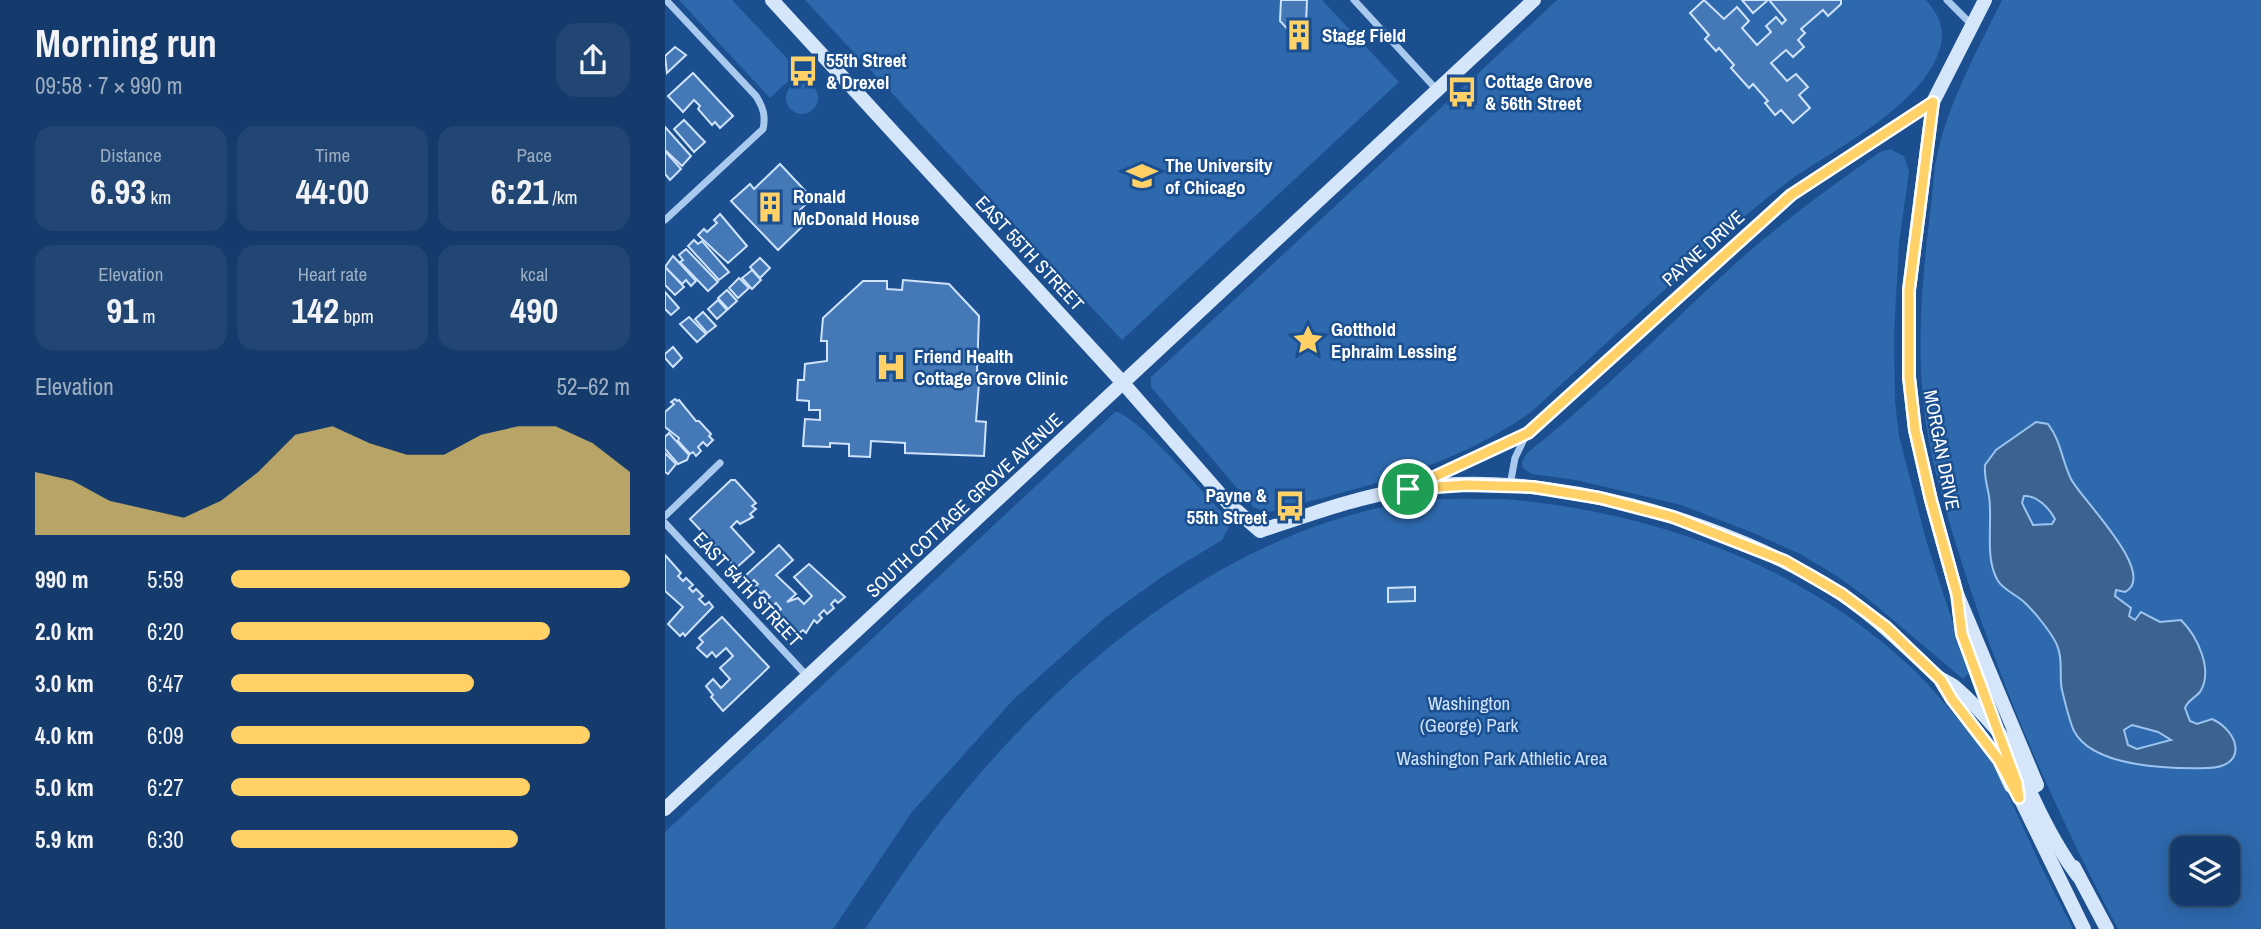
<!DOCTYPE html>
<html lang="en">
<head>
<meta charset="utf-8">
<style>
	body { margin:0; font-family:"Archivo Narrow",sans-serif; background:#214673; color:#f1f3f6; height:100vh; display:flex; flex-direction:column; font-size:26px; white-space:nowrap }
	* { box-sizing:border-box; margin:0 }
	p { font-size:23px; color:#9dadc1 }
	.icon { flex:none; width:38px; height:38px; fill:none; stroke:currentColor; stroke-width:2; stroke-linecap:round; stroke-linejoin:round }
	.map { position:relative; flex:1; overflow:hidden }
	.sheet { display:flex; flex-direction:column; background:#143b6b; width:665px }
	.sheet>* { flex:none }
	.controls { position:absolute; left:1505px; top:836px; display:grid; gap:14px }
	.controls a { display:grid; place-items:center; width:70px; height:70px; border-radius:14px; background:#143b6b; box-shadow:0 4px 18px #0003,0 0 0 2px #33557e; font-size:35px }
	.pin { position:absolute; display:grid; place-items:center; width:60px; height:60px; color:#fff; margin:-30px; border:4px solid #fff; border-radius:50%; box-shadow:0 2px 7px #0007 }
	.round { display:grid; place-items:center; flex:none; width:74px; height:74px; border-radius:21px; background:#214673 }
	.headline { display:flex; align-items:center; justify-content:space-between; height:119px; padding:0 35px }
	h1 { font-size:38px; font-weight:700; line-height:52px }
	.stats { display:grid; grid-template-columns:repeat(3,1fr); gap:10px; height:119px; padding:7px 35px }
	.stats div { display:grid; align-content:center; border-radius:18px; background:#214673; text-align:center }
	.stats b { font-size:35px; font-weight:700 }
	.stats small { font-size:19px; font-weight:400 }
	.stats p { font-size:19px }
	.chart { height:196px; padding:14px 35px }
	.chart p { display:flex; justify-content:space-between }
	.chart svg { width:100%; height:126px; margin-top:7px; fill:#ffd166; opacity:.7 }
	ul { padding:0 35px; list-style:none; font-size:23px }
	li { display:grid; grid-template-columns:112px 84px 1fr; align-items:center; height:52px }
	li i { height:18px; border-radius:9px; background:#ffd166 }
	main { display:flex; flex:1; min-height:0 }
	.map>svg:first-child { display:block }
</style>
</head>
<body>
<main>
<section class="sheet">
<div class="headline"><div><h1>Morning run</h1><p>09:58 · 7 × 990 m</p></div><a class="round"><svg class="icon" aria-label="share" viewBox="0 0 24 24"><path d="M12 15V3M7 8l5-5 5 5M5 13v7h14v-7"/></svg></a></div>
<div class="stats">
<div><p>Distance</p><b>6.93<small> km</small></b></div>
<div><p>Time</p><b>44:00</b></div>
<div><p>Pace</p><b>6:21<small> /km</small></b></div>
</div>
<div class="stats">
<div><p>Elevation</p><b>91<small> m</small></b></div>
<div><p>Heart rate</p><b>142<small> bpm</small></b></div>
<div><p>kcal</p><b>490</b></div>
</div>
<div class="chart"><p><span>Elevation</span>52–62 m</p>
<svg viewBox="0 0 160 44" preserveAspectRatio="none"><path d="M0 44V22L10 25L20 32L30 35L40 38L50 32L60 22L70 9L80 6L90 12L100 16L110 16L120 9L130 6L140 6L150 12L160 22V44z"/></svg>
</div>
<ul>
<li><b>990 m</b>5:59<i style="width:100%"></i></li>
<li><b>2.0 km</b>6:20<i style="width:80%"></i></li>
<li><b>3.0 km</b>6:47<i style="width:61%"></i></li>
<li><b>4.0 km</b>6:09<i style="width:90%"></i></li>
<li><b>5.0 km</b>6:27<i style="width:75%"></i></li>
<li><b>5.9 km</b>6:30<i style="width:72%"></i></li>
</ul>
</section>
<div class="map">
<svg width="1596" height="929" viewBox="0 0 1596 929">
	<rect width="100%" height="100%" fill="#1b4f8f"/>
	<!-- green -->
	<g fill="#2e69ad" fill-rule="evenodd">
		<polygon points="14,0 67,0 134,71 105,98"/>
		<polygon points="140,0 657,0 734,82 457,340"/>
		<path d="M 892,0 L 1261,0 C 1272,13 1280,26 1276,44 C 1264,101 1174,147 1128,178 C 1111,191 1094,204 1078,218 L 865,413 C 782,470 703,485 609,511 L 601,512 L 588,507 L 486,387 L 486,377 Z"/>
		<path d="M 1337,0 L 1596,0 L 1596,929 L 1453,929 C 1393,816 1342,701 1302,579 C 1287,532 1272,485 1263,436 C 1250,364 1256,286 1265,214 C 1268,193 1268,171 1273,151 C 1286,97 1313,49 1337,0 ZM 1517,849 L 1563,849 L 1563,894 L 1517,894 Z"/>
		<circle cx="137" cy="98" r="16"/>
		<path d="M 1225,149 L 1239,156 L 1244,172 L 1234,243 L 1229,334 L 1230,402 L 1234,436 L 1261,540 L 1304,673 L 1298,679 L 1202,598 L 1172,576 L 1135,554 L 1091,534 L 1016,505 L 911,480 L 867,474 L 858,468 L 857,462 L 862,453 C 936,395 1002,326 1071,263 C 1117,222 1165,187 1215,152 Z"/>
		<path d="M 450,412 C 468,411 543,497 559,515 L 564,527 L 557,540 L 501,574 L 441,617 L 348,700 L 247,812 L 168,929 L 0,929 L 0,832 Z"/>
		<path d="M 838,499 C 987,511 1139,565 1249,670 C 1275,696 1299,726 1322,755 L 1332,770 L 1375,864 L 1408,929 L 200,929 C 226,891 251,853 279,817 C 393,673 552,536 737,503 C 770,497 805,499 838,499 Z"/>
	</g>
	<!-- water -->
	<path fill="#3c6290" stroke="#9cc4f0" stroke-width="2" fill-rule="evenodd" d="M 1371,422 L 1383,424 C 1396,441 1397,461 1406,479 C 1416,499 1494,574 1460,592 L 1451,590 L 1450,596 L 1466,608 L 1464,616 L 1470,620 L 1476,612 L 1495,622 L 1516,620 C 1532,636 1549,670 1535,692 C 1530,698 1523,700 1520,708 L 1525,721 L 1532,724 L 1547,719 C 1575,732 1583,767 1543,768 C 1508,769 1428,768 1409,731 C 1404,720 1400,702 1397,690 C 1394,677 1398,660 1393,648 C 1390,636 1367,609 1358,601 C 1350,594 1339,590 1333,581 C 1319,558 1328,522 1324,496 C 1322,485 1319,476 1320,465 L 1331,450 ZM 1359,496 C 1372,495 1384,508 1390,519 L 1387,524 L 1368,525 L 1357,503 ZM 1467,725 L 1493,732 L 1506,740 L 1472,749 L 1463,745 L 1459,730 Z"/>
	<!-- building -->
	<g fill="#4478b7" stroke="#cfe3fa" stroke-width="2">
		<polygon points="616,0 642,0 640,48 615,21"/>
		<polygon points="1039,0 1059,19 1072,7 1084,21 1077,28 1092,45 1106,32 1101,26 1111,17 1117,24 1121,20 1104,0 1176,0 1176,4 1163,16 1158,10 1136,29 1140,33 1133,40 1139,47 1128,57 1121,50 1106,63 1122,81 1131,74 1143,87 1134,95 1145,108 1128,123 1116,110 1110,115 1100,103 1103,101 1088,84 1084,88 1066,68 1069,65 1054,48 1051,51 1040,39 1044,35 1025,13"/>
		<polygon points="1077,0 1103,0 1088,13"/>
		<polygon points="10,47 21,55 2,73 0,56"/>
		<polygon points="28,73 68,116 55,128 50,122 47,125 33,109 35,106 29,100 18,112 3,96"/>
		<polygon points="19,120 40,142 29,152 9,129"/>
		<polygon points="0,127 26,156 17,166 0,150"/>
		<polygon points="0,151 16,169 5,180 0,174"/>
		<polygon points="115,164 147,198 133,212 142,222 113,250 66,201 85,184 89,189"/>
		<polygon points="55,214 82,246 63,263 33,235 39,229 42,232 52,223 49,220"/>
		<polygon points="29,240 33,244 37,241 64,272 54,280 23,246"/>
		<polygon points="21,249 53,282 43,291 15,262 18,260 14,255"/>
		<polygon points="8,256 31,281 26,286 21,280 17,284 0,267"/>
		<polygon points="95,258 105,268 95,278 85,267"/>
		<polygon points="0,267 19,287 10,295 0,285"/>
		<polygon points="87,270 96,280 87,289 77,278"/>
		<polygon points="74,278 84,288 73,298 64,288"/>
		<polygon points="238,280 284,284 314,316 312,371 315,371 311,421 321,422 319,456 240,453 240,443 206,441 205,457 184,456 184,444 165,443 165,447 138,446 140,419 155,420 155,410 144,410 144,401 132,400 133,380 139,380 140,364 162,361 162,341 156,341 158,318 198,281 222,281 222,289 237,290"/>
		<polygon points="62,290 72,301 63,309 53,298"/>
		<polygon points="0,292 14,308 6,315 0,309"/>
		<polygon points="53,300 62,310 52,319 43,309"/>
		<polygon points="38,312 51,326 42,333 30,319"/>
		<polygon points="24,317 41,334 32,342 15,324"/>
		<polygon points="8,347 17,358 8,367 0,358 0,354"/>
		<polygon points="10,399 12,401 14,400 31,421 34,421 46,434 44,436 48,440 42,446 38,442 33,447 36,451 31,456 28,452 25,454 13,441 14,438 0,427 0,412 9,404 6,402"/>
		<polygon points="4,433 24,455 22,460 13,464 0,449 0,437"/>
		<polygon points="0,453 11,464 3,474 0,472"/>
		<polygon points="66,480 70,480 91,503 87,506 91,509 85,514 88,517 75,524 72,521 66,527 89,552 71,568 25,519"/>
		<polygon points="114,545 128,560 111,575 131,594 122,602 133,598 139,604 147,596 129,577 144,564 180,597 173,603 170,600 166,604 169,608 162,614 159,610 154,615 157,618 152,623 149,620 141,633 138,630 133,634 112,612 116,609 111,603 107,607 101,600 105,597 99,591 96,594 90,587 93,584 89,580 85,584 79,577"/>
		<polygon points="0,555 16,573 13,576 18,581 21,578 28,585 24,588 28,592 31,589 38,596 34,599 40,605 44,602 48,607 20,636 18,633 15,636 3,624 18,607 0,591"/>
		<polygon points="750,587 750,601 723,602 723,588"/>
		<polygon points="57,617 104,667 58,711 46,697 48,695 41,686 48,679 56,688 65,679 55,668 68,656 61,648 51,657 47,652 42,657 32,648 38,642 34,638"/>
	</g>
	<g fill="none" stroke-linecap="round" stroke-linejoin="round">
		<!-- street -->
		<g stroke="#a9c9ee" stroke-width="7">
			<polyline points="689,0 772,90"/>
			<polyline points="1282,0 1306,24"/>
			<path d="M 0,220 L 98,129 C 101,116 98,107 91,96 L 1,0"/>
			<polyline points="752,484 863,433 1126,195 1267,102"/>
			<polyline points="845,485 850,458 862,433"/>
			<polyline points="0,516 55,463"/>
			<polyline points="0,523 142,676"/>
		</g>
		<!-- secondary -->
		<g stroke="#d6e6fa" stroke-width="14">
			<path d="M 107,0 L 458,383 L 563,503 L 595,531 C 643,515 692,497 743,489 C 875,466 1065,521 1176,594 C 1212,618 1241,647 1272,676 C 1278,681 1285,683 1290,687 C 1304,699 1319,715 1331,729 C 1348,749 1357,775 1368,798 C 1381,826 1395,852 1413,876"/>
			<polyline points="1320,0 1268,102 1244,290 1244,377 1250,430 1266,500 1292,594 1372,785"/>
			<polyline points="1294,609 1297,633 1329,723"/>
			<polyline points="1276,681 1287,699 1334,760 1346,786"/>
			<polyline points="1348,772 1355,798 1419,929"/>
			<polyline points="0,809 869,0"/>
			<polyline points="1409,867 1442,929"/>
		</g>
	</g>
	<g fill="none" stroke-linecap="round" stroke-linejoin="round">
		<!-- route casing -->
		<g stroke="#fff" stroke-width="14">
			<polygon id="route" points="1268,102 1244,290 1244,377 1250,430 1266,500 1292,594 1297,634 1352,783 1354,798 1334,760 1287,699 1276,680 1221,627 1177,594 1120,561 1008,517 935,498 868,487 801,485 743,489 863,433 1126,195"/>
		</g>
		<!-- route -->
		<use href="#route" stroke="#ffd166" stroke-width="9"/>
	</g>
	<!-- icons -->
	<defs>
		<g id="building-bare" transform="scale(2.415)"><path d="M-4-6H4V6H1V3H-1V6H-4ZM-2.5-4.3h1.7v1.8h-1.7ZM.8-4.3h1.7v1.8H.8ZM-2.5-1h1.7V.8h-1.7ZM.8-1h1.7V.8H.8Z" fill="#ffd166" stroke="#1b4f8f" stroke-width="2.5" paint-order="stroke"/></g>
		<g id="bus-bare" transform="scale(2.415)"><path d="M-5-6H5V4H4V6H2V4H-2V6H-4V4H-5ZM-3.5-4V0h7V-4ZM-3.5 1.2v1.5H-2V1.2ZM2 1.2v1.5H3.5V1.2Z" fill="#ffd166" stroke="#1b4f8f" stroke-width="2.5" paint-order="stroke"/></g>
		<g id="university-bare" transform="scale(2.415)"><path d="M0-5L7-2L0 1L-7-2ZM-4 1L0 2.5L4 1V4Q0 6-4 4Z" fill="#ffd166" stroke="#1b4f8f" stroke-width="2.5" paint-order="stroke"/></g>
		<g id="sight-bare" transform="scale(2.415)"><path d="M0-6L1.8-2.2L6-1.7L2.9 1.2L3.7 5.4L0 3.3L-3.7 5.4L-2.9 1.2L-6-1.7L-1.8-2.2Z" fill="#ffd166" stroke="#1b4f8f" stroke-width="2.5" paint-order="stroke"/></g>
		<g id="hospital-bare" transform="scale(2.415)"><path d="M-5-5h3v3.5h4V-5h3V5h-3V1.5h-4V5h-3Z" fill="#ffd166" stroke="#1b4f8f" stroke-width="2.5" paint-order="stroke"/></g>
	</defs>
	<g fill-rule="evenodd">
		<use href="#building-bare" x="634" y="35"/>
		<use href="#bus-bare" x="138" y="71"/>
		<use href="#bus-bare" x="797" y="92"/>
		<use href="#university-bare" x="477" y="176"/>
		<use href="#building-bare" x="105" y="207"/>
		<use href="#sight-bare" x="643" y="340"/>
		<use href="#hospital-bare" x="226" y="367"/>
		<use href="#bus-bare" x="625" y="506"/>
	</g>
	<g text-anchor="middle" stroke-width="5" stroke-linejoin="round" paint-order="stroke">
		<!-- poi labels -->
		<g font-size="19" font-weight="bold" fill="#fff" stroke="#1b4f8f" text-anchor="start">
			<text x="657" y="42">Stagg Field</text>
			<text x="161" y="67">55th Street<tspan x="161" dy="22">&amp; Drexel</tspan></text>
			<text x="820" y="88">Cottage Grove<tspan x="820" dy="22">&amp; 56th Street</tspan></text>
			<text x="500" y="172">The University<tspan x="500" dy="22">of Chicago</tspan></text>
			<text x="128" y="203">Ronald<tspan x="128" dy="22">McDonald House</tspan></text>
			<text x="666" y="336">Gotthold<tspan x="666" dy="22">Ephraim Lessing</tspan></text>
			<text x="249" y="363">Friend Health<tspan x="249" dy="22">Cottage Grove Clinic</tspan></text>
			<text x="602" y="502" text-anchor="end">Payne &amp;<tspan x="602" dy="22">55th Street</tspan></text>
		</g>
		<!-- street labels -->
		<g font-size="19" fill="#fff" stroke="#1b4f8f">
			<text transform="translate(1038 248) rotate(-42)" y="7">PAYNE DRIVE</text>
			<text transform="translate(365 253) rotate(47)" y="7">EAST 55TH STREET</text>
			<text transform="translate(1277 450) rotate(79)" y="7">MORGAN DRIVE</text>
			<text transform="translate(299 505) rotate(-43)" y="7">SOUTH COTTAGE GROVE AVENUE</text>
			<text transform="translate(83 589) rotate(47)" y="7">EAST 54TH STREET</text>
		</g>
		<!-- park labels -->
		<g font-size="19" fill="#cfe3fa" stroke="#1b4f8f">
			<text x="804" y="710">Washington<tspan x="804" dy="22">(George) Park</tspan></text>
			<text x="837" y="765">Washington Park Athletic Area</text>
		</g>
	</g>
</svg>
<div class="controls">
<a><svg class="icon" aria-label="layers" viewBox="0 0 24 24"><path d="M12 4l9 5-9 5-9-5zM3 14l9 5 9-5"/></svg></a>
</div>
<div class="pin" style="left:743px;top:489px;background:#1e9e55"><svg class="icon" aria-label="arrive" viewBox="0 0 24 24"><path d="M6 21V4h12l-3 4 3 4H6"/></svg></div>
</div>
</main>
</body>
</html>
